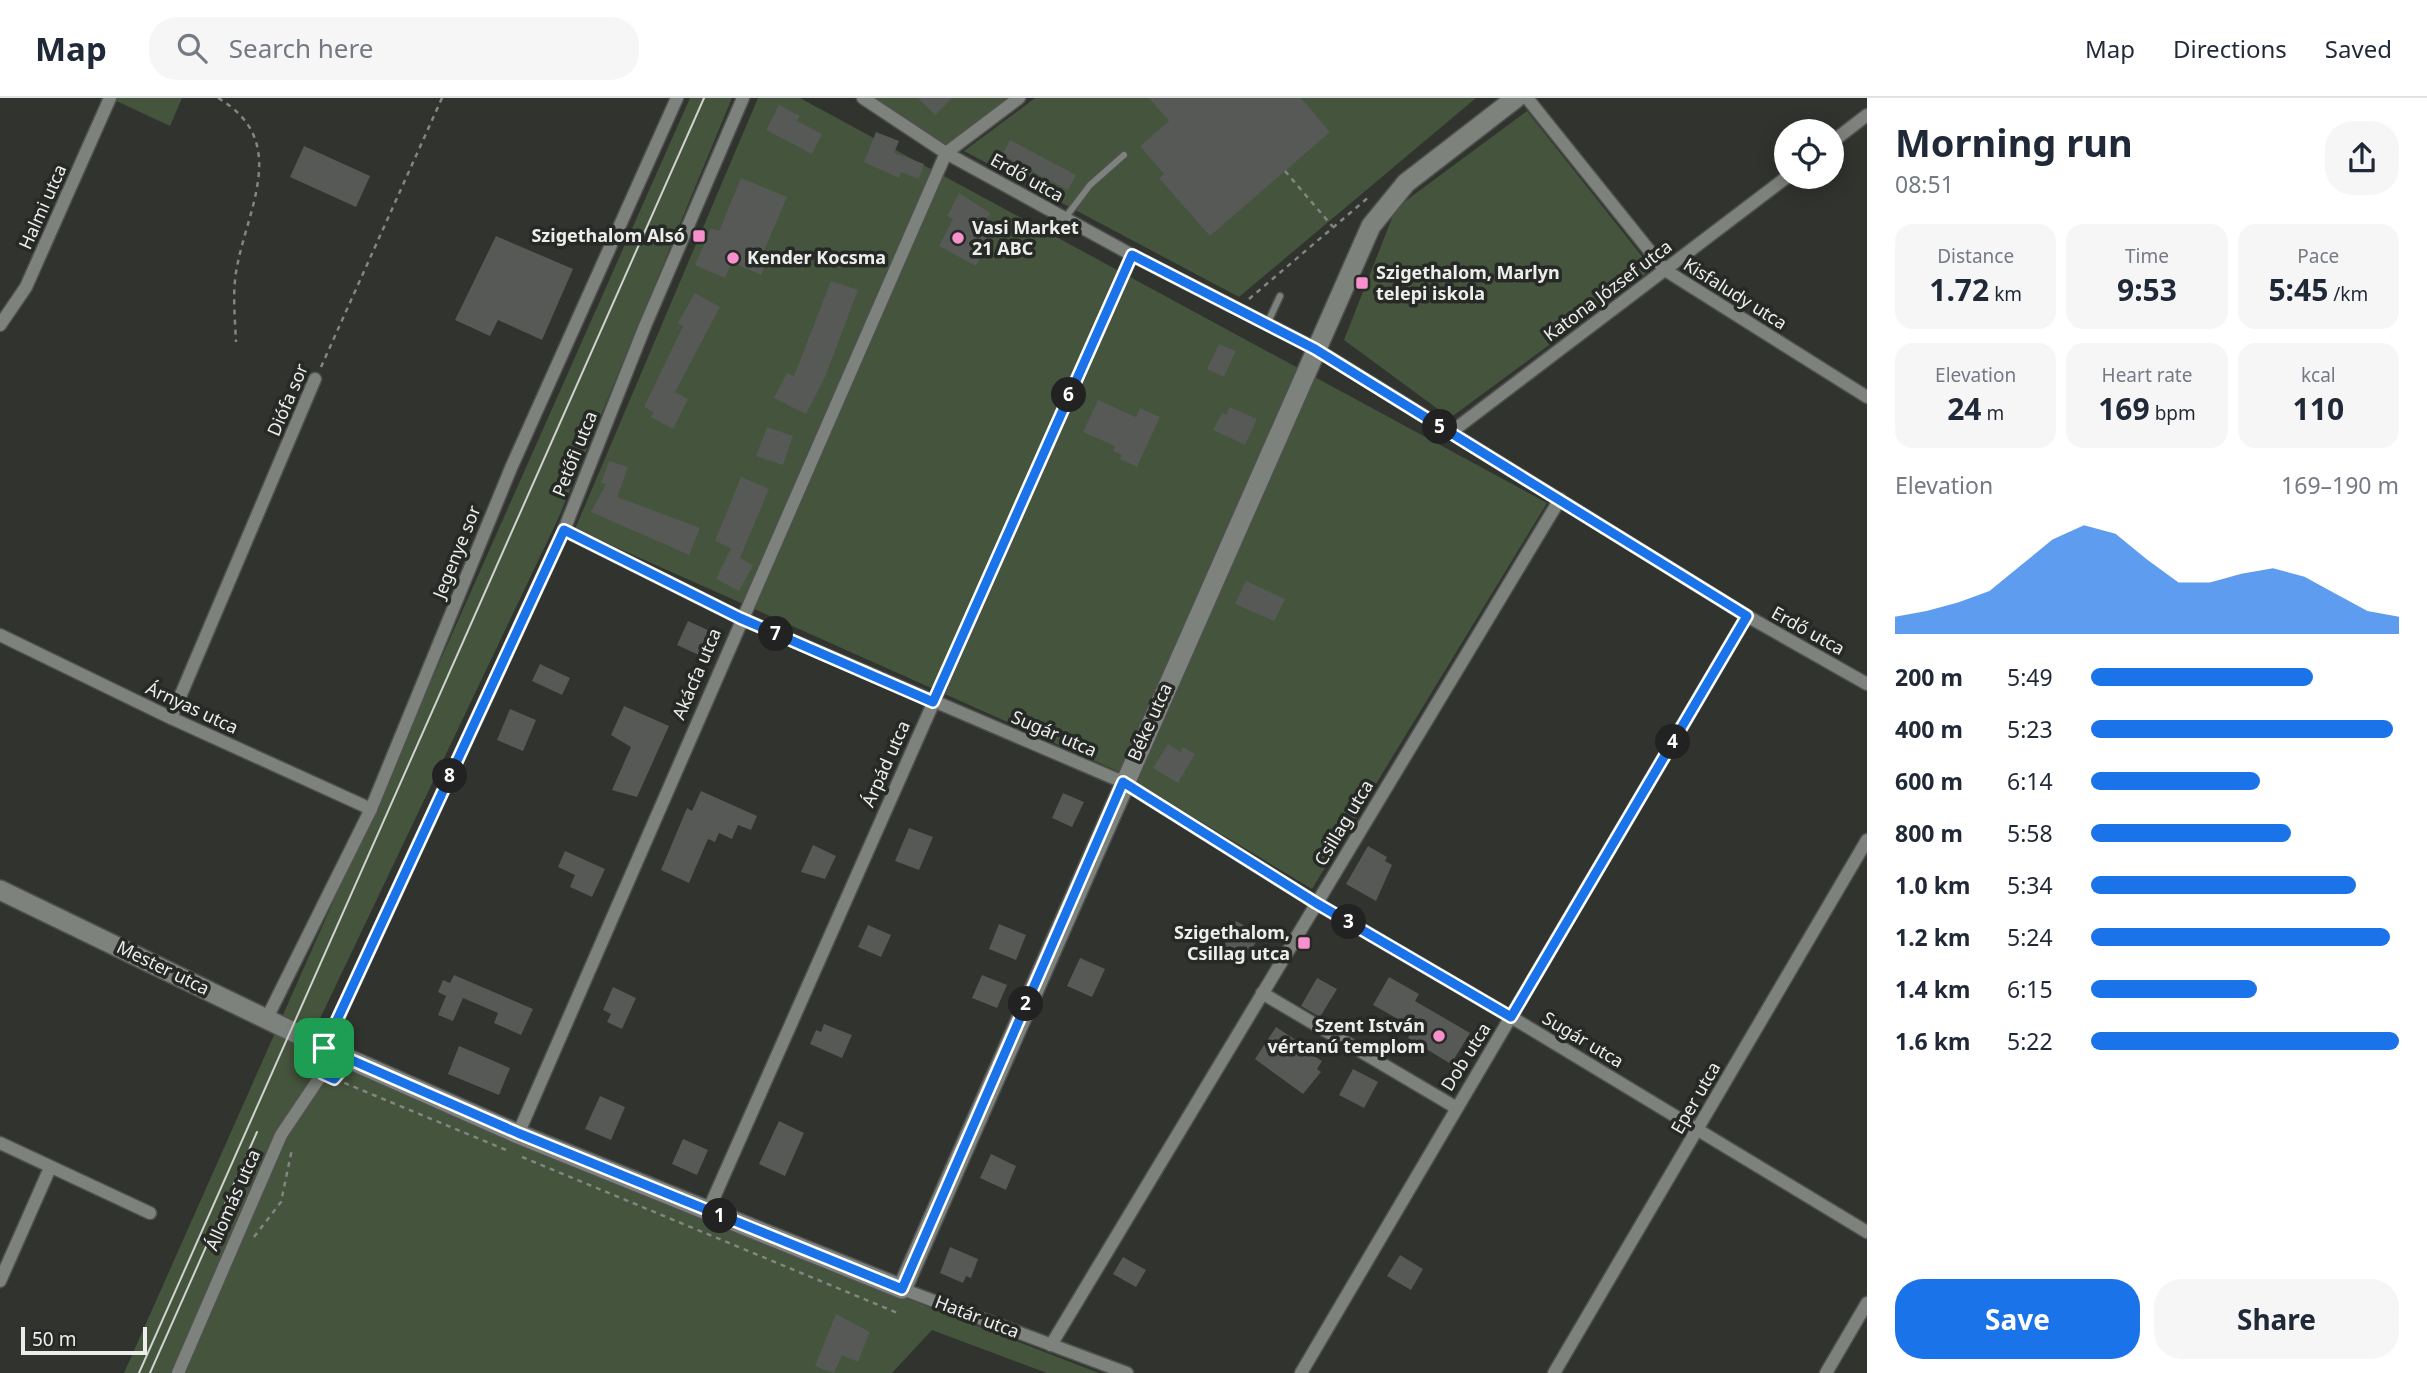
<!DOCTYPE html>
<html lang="en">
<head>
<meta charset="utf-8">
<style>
	body { margin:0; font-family:"Noto Sans",sans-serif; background:#f6f6f7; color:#1f2937; height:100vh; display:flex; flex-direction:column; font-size:26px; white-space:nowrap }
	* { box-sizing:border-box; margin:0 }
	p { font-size:23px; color:#747a83 }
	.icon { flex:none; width:38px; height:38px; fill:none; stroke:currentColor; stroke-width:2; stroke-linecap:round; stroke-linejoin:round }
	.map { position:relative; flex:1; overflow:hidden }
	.sheet { display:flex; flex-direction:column; background:#fff; width:560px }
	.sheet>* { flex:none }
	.controls { position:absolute; left:1774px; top:21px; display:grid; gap:14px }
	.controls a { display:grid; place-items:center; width:70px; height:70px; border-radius:50%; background:#fff; box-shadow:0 4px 18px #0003; font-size:35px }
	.scale { position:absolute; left:21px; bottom:18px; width:126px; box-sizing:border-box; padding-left:7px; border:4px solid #eceeeb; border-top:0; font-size:19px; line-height:24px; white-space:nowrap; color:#eceeeb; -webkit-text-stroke:5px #262925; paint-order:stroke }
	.pin { position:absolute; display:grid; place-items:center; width:60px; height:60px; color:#fff; margin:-30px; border-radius:14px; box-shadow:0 4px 10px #0006 }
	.km { position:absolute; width:35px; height:35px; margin:-18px; border-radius:50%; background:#222; color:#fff; font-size:19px; line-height:35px; text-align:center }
	.round { display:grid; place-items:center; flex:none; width:74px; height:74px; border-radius:28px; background:#f6f6f7 }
	.headline { display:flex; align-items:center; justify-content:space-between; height:119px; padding:0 28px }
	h1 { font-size:38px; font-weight:700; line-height:52px }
	.figures { display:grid; grid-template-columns:repeat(3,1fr); gap:10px; height:119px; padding:7px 28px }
	.figures div { display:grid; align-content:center; border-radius:18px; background:#f6f6f7; text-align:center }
	.figures b { font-size:30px; font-weight:700 }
	.figures small { font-size:19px; font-weight:400 }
	.figures p { font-size:19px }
	.chart { height:196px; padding:14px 28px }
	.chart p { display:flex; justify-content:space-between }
	.chart svg { width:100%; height:126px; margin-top:7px; fill:#1a73e8; opacity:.7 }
	.primary-button { display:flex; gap:14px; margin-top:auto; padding:14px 28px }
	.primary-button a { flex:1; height:80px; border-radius:28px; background:#1a73e8; color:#fff; font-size:28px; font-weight:700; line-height:80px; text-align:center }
	.primary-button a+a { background:#f6f6f7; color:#1f2937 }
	ul { padding:0 28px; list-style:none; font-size:23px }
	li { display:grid; grid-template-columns:112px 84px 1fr; align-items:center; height:52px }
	li i { height:18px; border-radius:9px; background:#1a73e8 }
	header { display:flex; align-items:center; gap:42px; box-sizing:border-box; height:98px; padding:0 35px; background:#fff; border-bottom:2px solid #e0e1e3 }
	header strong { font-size:33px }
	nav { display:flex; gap:38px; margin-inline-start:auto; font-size:24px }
	.search { width:490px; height:63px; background:#f6f6f7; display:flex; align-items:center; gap:18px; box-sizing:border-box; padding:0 24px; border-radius:28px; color:#747a83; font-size:26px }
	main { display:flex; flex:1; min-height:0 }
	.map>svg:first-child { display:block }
</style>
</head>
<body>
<header>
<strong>Map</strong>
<div class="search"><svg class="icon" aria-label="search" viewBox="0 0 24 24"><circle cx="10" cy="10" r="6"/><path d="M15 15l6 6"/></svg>Search here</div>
<nav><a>Map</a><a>Directions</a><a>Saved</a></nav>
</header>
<main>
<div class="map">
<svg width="1867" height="1275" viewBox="0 0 1867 1275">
	<rect width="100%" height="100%" fill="#30332e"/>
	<!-- green -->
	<g fill="#45543c">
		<polygon points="110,0 182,0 170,28"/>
		<path d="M 690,0 L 732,0 L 558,421 L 307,948 C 567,1065 832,1173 1099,1275 L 1047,1275 L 932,1232 L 892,1275 L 124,1275 Z"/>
		<polygon points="758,0 800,0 1547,405 1312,791 1115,672 575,431"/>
		<polygon points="869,0 1017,0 946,55"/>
		<polygon points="1035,0 1476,0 1239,199 964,53"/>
		<polygon points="1527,13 1652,171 1450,320 1344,242 1396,110"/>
	</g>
	<!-- building -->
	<g fill="#565955">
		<polygon points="918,0 952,0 935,17"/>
		<polygon points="1149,0 1301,0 1330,34 1210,138 1159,80 1164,76 1140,48 1169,23"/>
		<polygon points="779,7 800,18 797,23 822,36 812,56 766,32"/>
		<polygon points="876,34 899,43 894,55 924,66 919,81 901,74 899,80 864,64"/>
		<polygon points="1010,42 1076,77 1068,92 1002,57"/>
		<polygon points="304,48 370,78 356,109 290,79"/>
		<polygon points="741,80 787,99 764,153 771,156 761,177 732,164 725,180 695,167 711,130 719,133"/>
		<polygon points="959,95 990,115 979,136 990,141 976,168 939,148 953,121 947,118"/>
		<polygon points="496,138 573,171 542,242 498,222 490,238 455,222"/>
		<polygon points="831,183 858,192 825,279 806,316 774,300 787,275 794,278"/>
		<polygon points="695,195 720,209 675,294 688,301 673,331 651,319 654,314 644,309 683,228 678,225"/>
		<polygon points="1219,246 1236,253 1224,279 1207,271"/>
		<polygon points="1098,302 1136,319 1140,310 1160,319 1137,369 1120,361 1122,357 1113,353 1115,348 1083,334"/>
		<polygon points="1230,309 1257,321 1245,347 1213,332 1222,315 1226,317"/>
		<polygon points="767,329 793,338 783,367 756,358"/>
		<polygon points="609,363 628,369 617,399 700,430 689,457 591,414 606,386 601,385"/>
		<polygon points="741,379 769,391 740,460 753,467 739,493 716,481 731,450 715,443"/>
		<polygon points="1246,483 1285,501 1274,523 1235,506"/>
		<polygon points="688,523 710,533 699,557 677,547"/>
		<polygon points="540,566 570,580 562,597 532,583"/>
		<polygon points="624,608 669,628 637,699 612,692 631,649 611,637"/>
		<polygon points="510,611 536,622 523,653 497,642"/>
		<polygon points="1168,646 1180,654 1183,649 1195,656 1178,685 1153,670"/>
		<polygon points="701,693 757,718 751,732 738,727 732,741 719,735 715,744 708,741 689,785 661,772 687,710 692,713"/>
		<polygon points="1063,695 1084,704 1072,729 1052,720"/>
		<polygon points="909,730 933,739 919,772 895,763"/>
		<polygon points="813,747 836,758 825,781 801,774"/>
		<polygon points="1368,748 1387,759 1385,763 1392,767 1376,803 1346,786"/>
		<polygon points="565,753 605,771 592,799 570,789 575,777 558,769"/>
		<polygon points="1236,823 1260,836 1247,861 1223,849"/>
		<polygon points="999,826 1026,837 1016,862 989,851"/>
		<polygon points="868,827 891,837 881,859 858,849"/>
		<polygon points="1080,860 1105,871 1092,899 1067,888"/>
		<polygon points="454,877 533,911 521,937 494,925 498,915 463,900 453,923 438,917 446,898 438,894 443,882 450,885"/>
		<polygon points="982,877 1007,887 997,910 972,900"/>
		<polygon points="1389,879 1419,896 1415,903 1470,935 1451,966 1408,940 1414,930 1373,907"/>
		<polygon points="1317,880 1337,891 1320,919 1301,908"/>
		<polygon points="613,889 636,900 622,931 607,924 611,916 603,912"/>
		<polygon points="824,926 852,937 842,960 810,946 816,932 821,934"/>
		<polygon points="1276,929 1299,944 1297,948 1322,963 1317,971 1321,974 1303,996 1255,961"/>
		<polygon points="459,948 510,970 499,997 448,976"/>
		<polygon points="1353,971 1378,984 1364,1010 1339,997"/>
		<polygon points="600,998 625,1009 611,1042 585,1031"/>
		<polygon points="779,1023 804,1035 785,1078 759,1066"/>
		<polygon points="683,1041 708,1052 697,1077 672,1066"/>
		<polygon points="991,1056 1016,1068 1006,1092 980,1080"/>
		<polygon points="950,1149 978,1161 971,1180 966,1178 963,1185 940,1175"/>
		<polygon points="1400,1157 1423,1171 1411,1192 1387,1178"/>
		<polygon points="1123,1159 1146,1172 1136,1189 1113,1176"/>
		<polygon points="836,1216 870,1234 858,1264 842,1257 834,1275 815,1268"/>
	</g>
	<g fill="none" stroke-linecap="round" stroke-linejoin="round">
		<!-- lane casing -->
		<g stroke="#4f514e" stroke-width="9">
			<g id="lane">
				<polyline points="1065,120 1090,87 1124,57"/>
				<polyline points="1268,224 1280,198"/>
			</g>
		</g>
		<!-- street casing -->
		<g stroke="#4f514e" stroke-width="15">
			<g id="street">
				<polyline points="863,0 946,55 1132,157 1316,251 1747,518 1867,586"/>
				<polyline points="1527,0 1665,172 1867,299"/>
				<polyline points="1832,44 1867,17"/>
				<polyline points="0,227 26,189 110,0"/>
				<polyline points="1450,335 1787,79"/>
				<polyline points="564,432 740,520 1123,684 1316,805 1511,919 1867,1134"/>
				<polyline points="0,537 171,620 371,711"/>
				<polyline points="171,620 315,281"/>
				<polyline points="1262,895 1455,1009"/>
				<polyline points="267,920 371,711 511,370 677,0"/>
				<polyline points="518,1036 946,55 1019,0"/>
				<polyline points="0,1045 150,1115"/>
				<polyline points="708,1113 1132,157"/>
				<polyline points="0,1183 50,1070"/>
				<polyline points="902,1191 1127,1275"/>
				<polyline points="1051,1247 1560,401"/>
				<polyline points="178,1275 281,1037 328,967 324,950 564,432 645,228 743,0"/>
				<polyline points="1301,1275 1747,518"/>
				<polyline points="1554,1275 1867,742"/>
				<polyline points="1826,1275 1867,1205"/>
			</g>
		</g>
		<!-- secondary casing -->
		<g stroke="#4f514e" stroke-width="22">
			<polyline id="secondary" points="0,792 351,962 518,1036 902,1191 1371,128 1406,85 1516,0"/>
		</g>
		<!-- path -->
		<g stroke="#828581" stroke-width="2.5" stroke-dasharray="5 5" stroke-linecap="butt">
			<path d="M 218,0 C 290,42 248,109 237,169 C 232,193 235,220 236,244"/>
			<polyline points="1285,73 1333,129"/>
			<polyline points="1249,201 1370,98"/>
			<polyline points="321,269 442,0"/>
			<polyline points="335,981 506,1052"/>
			<polyline points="522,1059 900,1216"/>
			<polyline points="254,1139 281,1104 292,1051"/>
		</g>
		<!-- lane -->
		<use href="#lane" stroke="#7e827d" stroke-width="6"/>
		<!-- street -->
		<use href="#street" stroke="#7e827d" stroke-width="12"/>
		<!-- secondary -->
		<use href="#secondary" stroke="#7e827d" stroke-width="19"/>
		<!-- tram -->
		<g stroke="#d0d2cf" stroke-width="2">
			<polyline points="139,1275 704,0"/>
			<polyline points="150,1275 257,1034"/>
		</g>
	</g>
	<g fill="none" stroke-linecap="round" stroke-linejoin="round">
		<!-- route casing -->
		<g stroke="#fff" stroke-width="14">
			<polyline id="route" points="324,950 339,975 334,981 323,976 328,967 324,950 518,1035 902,1191 1123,684 1316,805 1511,919 1747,518 1315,251 1132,157 933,604 740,520 564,432 324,950"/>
		</g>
		<!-- route -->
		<use href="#route" stroke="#1a73e8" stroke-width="9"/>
	</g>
	<!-- markers -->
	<g fill="#f790cd" stroke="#262925" stroke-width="2.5">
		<rect x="692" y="131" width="14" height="14" rx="3.5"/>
		<circle cx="958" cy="140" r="7"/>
		<circle cx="733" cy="160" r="7"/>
		<rect x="1355" y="178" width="14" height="14" rx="3.5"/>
		<rect x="1297" y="838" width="14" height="14" rx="3.5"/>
		<circle cx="1439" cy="938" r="7"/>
	</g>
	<g text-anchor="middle" stroke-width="7" stroke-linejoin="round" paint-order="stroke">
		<!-- street labels -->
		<g font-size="18" fill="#eceeeb" stroke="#262925">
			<text transform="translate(1027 80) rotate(29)" y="6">Erdő utca</text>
			<text transform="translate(43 109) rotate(-66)" y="6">Halmi utca</text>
			<text transform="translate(1608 193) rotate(-37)" y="6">Katona József utca</text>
			<text transform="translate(1735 196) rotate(32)" y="6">Kisfaludy utca</text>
			<text transform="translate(288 302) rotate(-67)" y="6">Diófa sor</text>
			<text transform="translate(575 356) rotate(-68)" y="6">Petőfi utca</text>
			<text transform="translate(457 454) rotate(-68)" y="6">Jegenye sor</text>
			<text transform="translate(1808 533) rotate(29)" y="6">Erdő utca</text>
			<text transform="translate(697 576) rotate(-67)" y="6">Akácfa utca</text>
			<text transform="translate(192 610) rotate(25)" y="6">Árnyas utca</text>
			<text transform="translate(1150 624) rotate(-66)" y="6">Béke utca</text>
			<text transform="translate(1054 636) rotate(23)" y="6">Sugár utca</text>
			<text transform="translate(886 666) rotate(-66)" y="6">Árpád utca</text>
			<text transform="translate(1344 725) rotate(-59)" y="6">Csillag utca</text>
			<text transform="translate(163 870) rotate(26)" y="6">Mester utca</text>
			<text transform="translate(1583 942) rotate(31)" y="6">Sugár utca</text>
			<text transform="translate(1466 959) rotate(-58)" y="6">Dob utca</text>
			<text transform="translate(1696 1000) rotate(-60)" y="6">Eper utca</text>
			<text transform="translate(233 1102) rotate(-66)" y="6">Állomás utca</text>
			<text transform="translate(977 1219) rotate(21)" y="6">Határ utca</text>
		</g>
		<!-- poi labels -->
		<g font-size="18" font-weight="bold" fill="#eceeeb" stroke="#262925" text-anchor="start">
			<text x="972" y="136">Vasi Market<tspan x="972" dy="21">21 ABC</tspan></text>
			<text x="685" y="144" text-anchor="end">Szigethalom Alsó</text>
			<text x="747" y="166">Kender Kocsma</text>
			<text x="1376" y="181">Szigethalom, Marlyn<tspan x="1376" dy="21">telepi iskola</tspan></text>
			<text x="1290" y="841" text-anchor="end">Szigethalom,<tspan x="1290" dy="21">Csillag utca</tspan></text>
			<text x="1425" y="934" text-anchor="end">Szent István<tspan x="1425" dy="21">vértanú templom</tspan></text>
		</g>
	</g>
</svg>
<div class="controls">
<a><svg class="icon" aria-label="locate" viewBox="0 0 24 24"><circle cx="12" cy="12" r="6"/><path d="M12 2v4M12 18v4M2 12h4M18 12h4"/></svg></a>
</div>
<div class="scale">50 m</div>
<div class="pin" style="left:324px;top:950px;background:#1e9e55"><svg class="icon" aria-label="arrive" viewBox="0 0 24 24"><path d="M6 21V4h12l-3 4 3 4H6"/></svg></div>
<b class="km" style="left:720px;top:1118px">1</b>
<b class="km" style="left:1026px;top:906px">2</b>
<b class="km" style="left:1349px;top:824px">3</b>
<b class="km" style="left:1673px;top:644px">4</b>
<b class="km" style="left:1440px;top:329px">5</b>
<b class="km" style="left:1069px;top:297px">6</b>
<b class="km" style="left:776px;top:536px">7</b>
<b class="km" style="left:450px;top:678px">8</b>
</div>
<section class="sheet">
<div class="headline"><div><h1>Morning run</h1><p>08:51</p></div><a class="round"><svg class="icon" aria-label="share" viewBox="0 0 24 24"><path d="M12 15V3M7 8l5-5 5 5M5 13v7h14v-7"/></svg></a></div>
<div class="figures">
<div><p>Distance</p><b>1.72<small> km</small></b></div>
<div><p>Time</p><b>9:53</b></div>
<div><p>Pace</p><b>5:45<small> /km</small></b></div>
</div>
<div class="figures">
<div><p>Elevation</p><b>24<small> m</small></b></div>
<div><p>Heart rate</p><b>169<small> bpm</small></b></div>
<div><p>kcal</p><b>110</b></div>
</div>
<div class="chart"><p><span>Elevation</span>169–190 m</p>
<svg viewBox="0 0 160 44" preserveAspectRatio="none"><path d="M0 44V38L10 36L20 33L30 29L40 20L50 11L60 6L70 9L80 18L90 26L100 26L110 23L120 21L130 24L140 30L150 36L160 38V44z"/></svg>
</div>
<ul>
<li><b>200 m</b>5:49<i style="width:72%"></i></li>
<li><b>400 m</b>5:23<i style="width:98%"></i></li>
<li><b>600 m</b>6:14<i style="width:55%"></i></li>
<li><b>800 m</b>5:58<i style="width:65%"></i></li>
<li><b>1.0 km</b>5:34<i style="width:86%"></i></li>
<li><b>1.2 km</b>5:24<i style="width:97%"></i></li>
<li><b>1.4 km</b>6:15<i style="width:54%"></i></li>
<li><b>1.6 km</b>5:22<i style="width:100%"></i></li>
</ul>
<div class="primary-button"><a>Save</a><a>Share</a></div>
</section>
</main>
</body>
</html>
